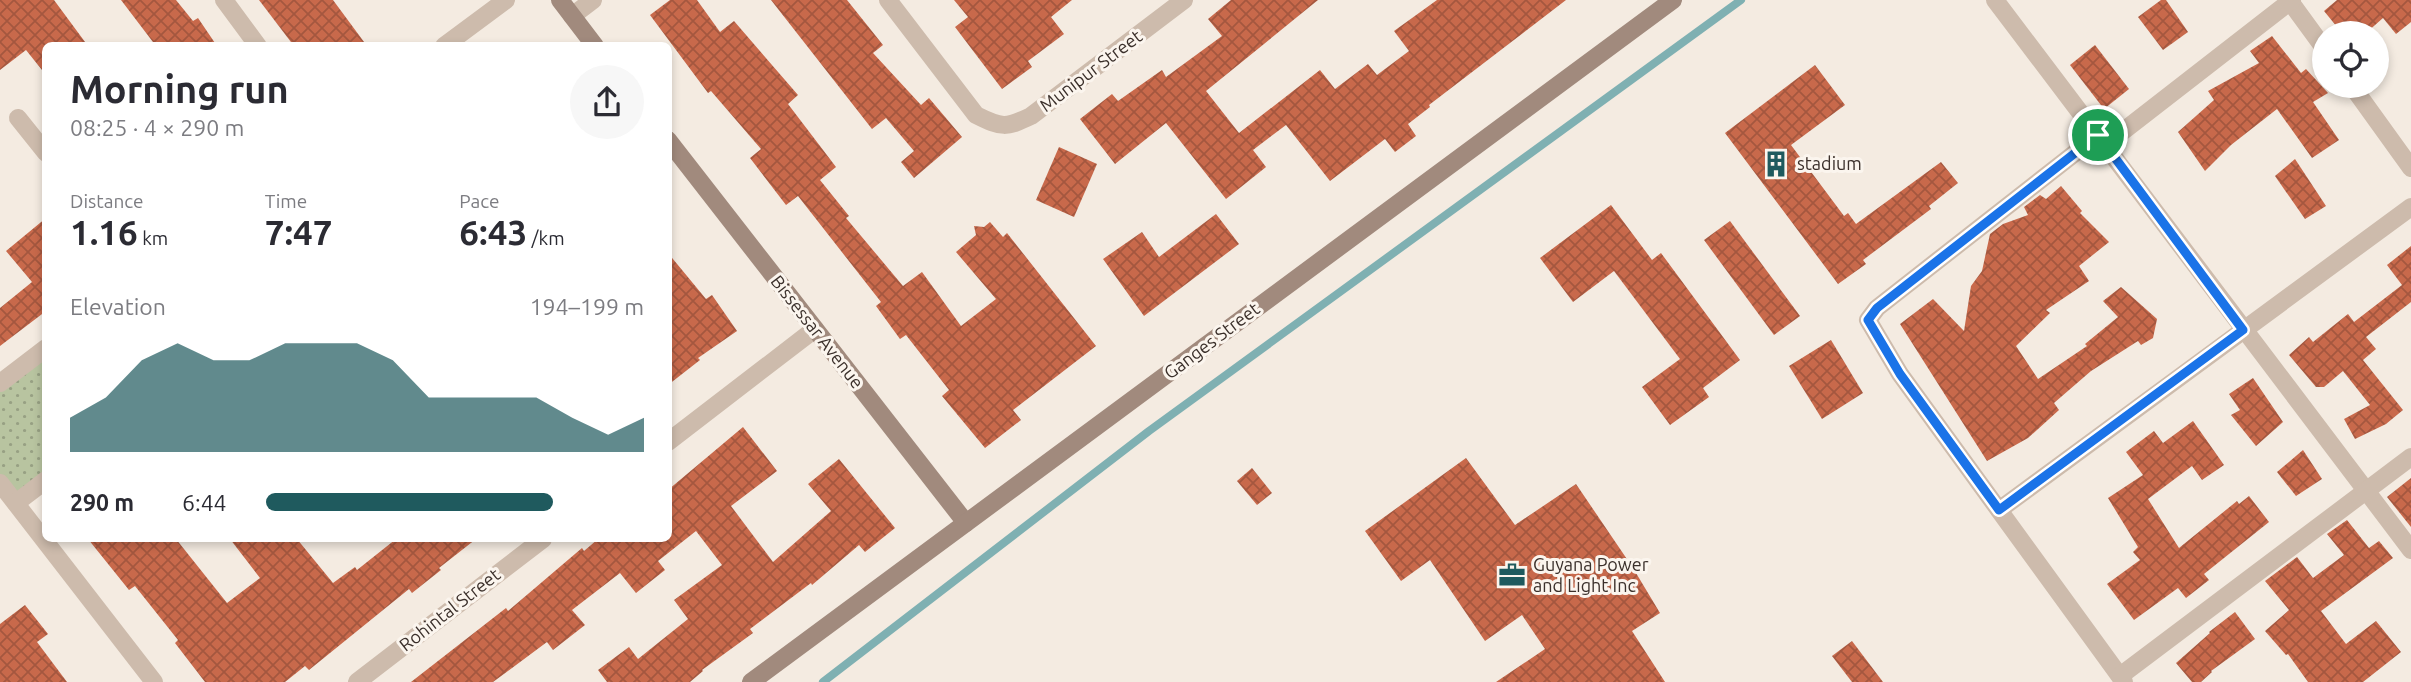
<!DOCTYPE html>
<html lang="en">
<head>
<meta charset="utf-8">
<style>
	body { margin:0; font-family:Ubuntu,sans-serif; background:#f7f7f7; color:#2b2b33; height:100vh; display:flex; flex-direction:column; font-size:26px; white-space:nowrap }
	* { box-sizing:border-box; margin:0 }
	p { font-size:23px; color:#7c7c81 }
	.icon { flex:none; width:38px; height:38px; fill:none; stroke:currentColor; stroke-width:2; stroke-linecap:round; stroke-linejoin:round }
	.map { position:relative; flex:1; overflow:hidden }
	.side { position:absolute; left:42px; top:42px; width:630px; height:500px; display:flex; flex-direction:column; background:#fff; border-radius:10px; box-shadow:0 4px 10px #0003 }
	.side>* { flex:none }
	.tools { position:absolute; left:2312px; top:21px; display:grid; gap:14px }
	.tools a { display:grid; place-items:center; width:77px; height:77px; border-radius:50%; background:#fff; box-shadow:0 4px 10px #0003; font-size:35px }
	.pin { position:absolute; display:grid; place-items:center; width:60px; height:60px; color:#fff; margin:-30px; border:4px solid #fff; border-radius:50%; box-shadow:0 2px 7px #0007 }
	.round { display:grid; place-items:center; flex:none; width:74px; height:74px; border-radius:37px; background:#f7f7f7 }
	.summary { display:flex; align-items:center; justify-content:space-between; height:119px; padding:0 28px }
	h1 { font-size:38px; font-weight:600; line-height:52px }
	.stats { display:grid; grid-template-columns:repeat(3,1fr); gap:10px; height:119px; padding:7px 28px }
	.stats div { display:grid; align-content:center }
	.stats b { font-size:35px; font-weight:600 }
	.stats small { font-size:19px; font-weight:400 }
	.stats p { font-size:19px }
	.chart { height:196px; padding:14px 28px }
	.chart p { display:flex; justify-content:space-between }
	.chart svg { width:100%; height:126px; margin-top:7px; fill:#1f5a5e; opacity:.7 }
	ul { padding:0 28px; list-style:none; font-size:23px }
	li { display:grid; grid-template-columns:112px 84px 1fr; align-items:center; height:52px }
	li i { height:18px; border-radius:9px; background:#1f5a5e }
	.map>svg:first-child { display:block }
</style>
</head>
<body>
<div class="map">
<svg width="2411" height="682" viewBox="0 0 2411 682">
	<defs>
		<pattern id="grass-dots" width="8" height="8" patternUnits="userSpaceOnUse" patternTransform="scale(1.75)"><rect width="8" height="8" fill="#b8c4a0"/><path d="M2 2h.1M6 6h.1" fill="none" stroke="#97a083" stroke-width="1.8" stroke-linecap="round"/></pattern>
		<pattern id="building-cross-hatch" width="8" height="8" patternUnits="userSpaceOnUse" patternTransform="scale(1.75)"><rect width="8" height="8" fill="#c8694b"/><path d="M0 0l8 8M0 8l8-8" fill="none" stroke="#a4573f"/></pattern>
	</defs>
	<rect width="100%" height="100%" fill="#f4ebe1"/>
	<!-- grass -->
	<polygon fill="url(#grass-dots)" points="45,349 45,480 16,503 0,483 0,384"/>
	<g fill="none" stroke-linecap="round" stroke-linejoin="round">
		<!-- stream -->
		<polyline stroke="#7fb0b2" stroke-width="8" points="823,682 1149,431 1741,0"/>
	</g>
	<!-- building -->
	<g fill="url(#building-cross-hatch)">
		<polygon points="0,0 54,0 88,46 46,46 46,75 26,50 0,70"/>
		<polygon points="121,0 176,0 193,21 198,18 217,46 156,46"/>
		<polygon points="259,0 333,0 367,46 294,46"/>
		<polygon points="670,0 697,0 720,32 734,21 798,95 788,104 836,167 820,180 849,216 846,218 903,286 922,272 961,326 996,299 956,252 976,235 974,226 984,227 990,222 1003,237 1007,233 1096,346 1013,410 1021,420 985,448 942,396 949,390 906,335 900,339 876,306 881,302 798,196 786,205 750,158 761,149 711,91 708,93 650,15"/>
		<polygon points="771,0 847,0 883,45 873,53 921,105 929,98 962,137 914,178 901,162 914,151 886,118 872,129"/>
		<polygon points="954,0 1072,0 1051,17 1064,34 1028,61 1032,67 1002,89 955,27 968,17"/>
		<polygon points="1231,0 1318,0 1206,91 1239,133 1320,70 1335,89 1368,64 1377,75 1409,51 1394,31 1437,0 1566,0 1429,105 1430,107 1408,124 1416,136 1395,152 1385,139 1330,181 1286,125 1253,150 1266,167 1226,199 1166,123 1115,164 1080,119 1112,94 1118,101 1162,70 1166,77 1222,36 1208,19"/>
		<polygon points="2161,0 2166,0 2188,32 2163,50 2138,17"/>
		<polygon points="2337,0 2411,0 2411,22 2396,34 2383,18 2366,33 2342,33 2324,11"/>
		<polygon points="2272,36 2301,73 2306,69 2328,93 2313,102 2339,140 2312,158 2277,109 2231,145 2205,171 2178,132 2214,100 2208,91 2259,63 2250,51"/>
		<polygon points="2095,45 2129,89 2104,109 2070,65"/>
		<polygon points="1815,65 1845,105 1791,145 1844,216 1848,213 1856,224 1941,162 1958,183 1929,206 1931,209 1863,260 1866,264 1838,284 1725,133"/>
		<polygon points="1059,147 1097,164 1074,217 1036,200"/>
		<polygon points="2295,159 2326,206 2305,219 2275,176"/>
		<polygon points="2061,186 2082,211 2080,213 2109,242 2079,266 2089,281 2046,310 2050,313 2016,346 2038,379 2087,346 2085,344 2118,317 2103,301 2121,287 2157,319 2153,338 2141,345 2138,341 2091,371 2054,403 2059,410 2028,438 1987,461 1900,324 1933,299 1964,331 1971,286 1982,271 1990,234 2003,224 2028,215 2024,207 2040,195 2046,199"/>
		<polygon points="1611,205 1652,260 1661,253 1740,360 1703,388 1709,397 1670,425 1642,387 1680,359 1614,271 1573,302 1540,258"/>
		<polygon points="1216,214 1239,244 1144,316 1103,259 1142,232 1159,257"/>
		<polygon points="46,218 46,311 0,346 0,308 32,282 6,251"/>
		<polygon points="1730,221 1800,316 1774,335 1704,240"/>
		<polygon points="2411,246 2411,302 2366,337 2376,349 2363,360 2403,410 2386,424 2355,439 2344,419 2370,405 2343,371 2324,387 2316,387 2289,355 2309,337 2313,342 2348,314 2354,322 2402,285 2387,265"/>
		<polygon points="668,253 706,299 712,295 737,331 698,358 700,360 668,385"/>
		<polygon points="1831,340 1863,393 1822,419 1789,366"/>
		<polygon points="2253,378 2283,422 2256,446 2231,415 2240,410 2229,394"/>
		<polygon points="2193,421 2224,465 2202,480 2192,466 2148,499 2179,548 2237,501 2239,504 2249,496 2269,522 2204,574 2209,580 2186,598 2178,588 2134,620 2107,584 2140,560 2133,552 2138,547 2108,498 2143,475 2126,452 2154,431 2163,443"/>
		<polygon points="743,427 777,471 731,506 773,562 831,511 808,484 839,459 895,528 865,552 859,545 812,585 811,583 750,629 753,633 702,670 703,671 690,682 607,682 598,670 629,647 638,659 688,619 674,600 722,565 696,531 658,561 665,570 636,593 620,573 572,610 585,625 553,650 547,642 493,682 411,682 506,608 508,611 582,548 584,551 598,539 668,539 668,490"/>
		<polygon points="2303,450 2322,479 2296,496 2277,472"/>
		<polygon points="1466,458 1515,525 1576,484 1633,568 1660,613 1632,631 1665,682 1496,682 1545,649 1522,615 1485,641 1430,560 1401,581 1365,531"/>
		<polygon points="1252,468 1272,493 1257,505 1237,481"/>
		<polygon points="2411,478 2411,527 2387,497"/>
		<polygon points="2347,520 2369,548 2379,541 2393,558 2321,611 2346,644 2376,621 2401,652 2363,682 2308,682 2288,654 2286,655 2265,631 2289,610 2265,581 2297,557 2313,578 2344,555 2327,534"/>
		<polygon points="88,539 176,539 227,603 260,578 230,539 297,539 333,583 355,567 357,570 396,539 476,539 439,568 441,570 412,593 409,589 309,670 305,666 285,682 205,682 175,643 178,640 135,586 129,590"/>
		<polygon points="25,605 48,634 37,642 67,682 0,682 0,624"/>
		<polygon points="2235,612 2255,639 2211,671 2212,672 2201,682 2192,682 2176,663 2210,633 2209,632"/>
		<polygon points="1852,641 1883,682 1852,682 1832,656"/>
	</g>
	<g fill="none" stroke-linecap="round" stroke-linejoin="round">
		<!-- street -->
		<g stroke="#cdbbac" stroke-width="18">
			<polyline points="224,0 258,46"/>
			<path d="M 888,0 L 976,115 C 1002,128 1006,128 1031,116 L 1184,0"/>
			<polyline points="1995,0 2411,550"/>
			<polyline points="2289,0 2324,48"/>
			<polyline points="572,16 593,0"/>
			<polyline points="444,46 506,0"/>
			<polyline points="2352,86 2411,168"/>
			<polyline points="18,118 46,153"/>
			<polyline points="2098,135 1877,308 1868,320 1900,374 2124,682"/>
			<polyline points="2101,139 2113,139 2292,0"/>
			<polyline points="0,383 46,348"/>
			<polyline points="668,442 815,329"/>
			<polyline points="0,483 154,682"/>
			<polyline points="16,503 46,480"/>
			<polyline points="1999,510 2411,207"/>
			<polyline points="2120,676 2411,457"/>
			<polyline points="357,682 543,539"/>
		</g>
		<!-- secondary -->
		<g stroke="#a18a7d" stroke-width="18">
			<polyline points="560,0 595,46"/>
			<polyline points="668,140 966,523"/>
			<polyline points="751,682 1673,0"/>
		</g>
	</g>
	<g fill="none" stroke-linecap="round" stroke-linejoin="round">
		<!-- route casing -->
		<g stroke="#fff" stroke-width="14">
			<polygon id="route" points="2098,135 2243,330 1999,510 1900,374 1868,320 1877,308"/>
		</g>
		<!-- route -->
		<use href="#route" stroke="#1a73e8" stroke-width="9"/>
	</g>
	<!-- icons -->
	<defs>
		<g id="building-bare" transform="scale(2.1)"><path d="M-4-6H4V6H1V3H-1V6H-4ZM-2.5-4.3h1.7v1.8h-1.7ZM.8-4.3h1.7v1.8H.8ZM-2.5-1h1.7V.8h-1.7ZM.8-1h1.7V.8H.8Z" fill="#1f5a5e" stroke="#fbf5ee" stroke-width="2.5" paint-order="stroke"/></g>
		<g id="office-bare" transform="scale(2.1)"><path d="M-6-3h4V-5.5h4V-3h4V5H-6ZM-1-4.5V-3h2v-1.5ZM-6 0V1H6V0Z" fill="#1f5a5e" stroke="#fbf5ee" stroke-width="2.5" paint-order="stroke"/></g>
	</defs>
	<g fill-rule="evenodd">
		<use href="#building-bare" x="1776" y="164"/>
		<use href="#office-bare" x="1512" y="575"/>
	</g>
	<g text-anchor="middle" stroke-width="6" stroke-linejoin="round" paint-order="stroke">
		<!-- street labels -->
		<g font-size="18" fill="#3b302b" stroke="#fbf5ee">
			<text transform="translate(1091 71) rotate(-37)" y="6">Munipur Street</text>
			<text transform="translate(817 332) rotate(52)" y="6">Bissessar Avenue</text>
			<text transform="translate(1212 341) rotate(-37)" y="6">Ganges Street</text>
			<text transform="translate(450 610) rotate(-38)" y="6">Rohintal Street</text>
		</g>
		<!-- poi labels -->
		<g font-size="18" fill="#3b302b" stroke="#fbf5ee" text-anchor="start">
			<text x="1797" y="170">stadium</text>
			<text x="1533" y="571">Guyana Power<tspan x="1533" dy="21">and Light Inc</tspan></text>
		</g>
	</g>
</svg>
<div class="tools">
<a><svg class="icon" aria-label="locate" viewBox="0 0 24 24"><circle cx="12" cy="12" r="6"/><path d="M12 2v4M12 18v4M2 12h4M18 12h4"/></svg></a>
</div>
<div class="pin" style="left:2098px;top:135px;background:#1e9e55"><svg class="icon" aria-label="arrive" viewBox="0 0 24 24"><path d="M6 21V4h12l-3 4 3 4H6"/></svg></div>
<section class="side">
<div class="summary"><div><h1>Morning run</h1><p>08:25 · 4 × 290 m</p></div><a class="round"><svg class="icon" aria-label="share" viewBox="0 0 24 24"><path d="M12 15V3M7 8l5-5 5 5M5 13v7h14v-7"/></svg></a></div>
<div class="stats">
<div><p>Distance</p><b>1.16<small> km</small></b></div>
<div><p>Time</p><b>7:47</b></div>
<div><p>Pace</p><b>6:43<small> /km</small></b></div>
</div>
<div class="chart"><p><span>Elevation</span>194–199 m</p>
<svg viewBox="0 0 160 44" preserveAspectRatio="none"><path d="M0 44V32L10 25L20 12L30 6L40 12L50 12L60 6L70 6L80 6L90 12L100 25L110 25L120 25L130 25L140 32L150 38L160 32V44z"/></svg>
</div>
<ul>
<li><b>290 m</b>6:44<i style="width:76%"></i></li>
</ul>
</section>
</div>
</body>
</html>
